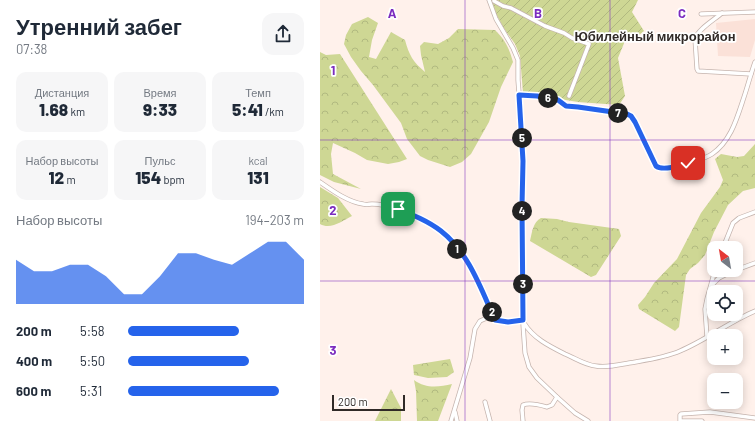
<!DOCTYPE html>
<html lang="ru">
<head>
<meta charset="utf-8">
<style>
	body { margin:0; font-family:Barlow,sans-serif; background:#f6f6f7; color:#1f2937; height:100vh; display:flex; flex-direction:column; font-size:15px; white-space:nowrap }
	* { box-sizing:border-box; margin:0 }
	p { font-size:13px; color:#747a83 }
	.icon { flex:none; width:22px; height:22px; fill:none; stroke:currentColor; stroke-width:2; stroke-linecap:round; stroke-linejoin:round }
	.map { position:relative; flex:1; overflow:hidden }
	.side { display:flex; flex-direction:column; background:#fff; width:320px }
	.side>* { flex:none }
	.needle { width:26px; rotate:329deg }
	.fabs { position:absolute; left:387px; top:241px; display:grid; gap:8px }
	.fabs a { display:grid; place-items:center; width:36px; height:36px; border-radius:8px; background:#fff; box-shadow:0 2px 10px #0003; font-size:20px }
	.scale { position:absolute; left:12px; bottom:10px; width:73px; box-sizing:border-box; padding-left:4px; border:2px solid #302a27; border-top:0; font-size:11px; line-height:14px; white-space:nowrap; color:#302a27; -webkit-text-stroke:3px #fff; paint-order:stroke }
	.pin { position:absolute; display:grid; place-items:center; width:34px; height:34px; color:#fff; margin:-17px; border-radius:8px; box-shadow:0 2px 6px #0006 }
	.km { position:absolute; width:20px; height:20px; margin:-10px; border-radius:50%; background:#222; color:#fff; font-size:11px; line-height:20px; text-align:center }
	.round { display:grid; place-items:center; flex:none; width:42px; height:42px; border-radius:12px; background:#f6f6f7 }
	.summary { display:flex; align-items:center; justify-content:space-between; height:68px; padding:0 16px }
	h1 { font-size:22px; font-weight:800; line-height:30px }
	.figures { display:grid; grid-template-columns:repeat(3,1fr); gap:6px; height:68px; padding:4px 16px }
	.figures div { display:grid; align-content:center; border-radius:10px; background:#f6f6f7; text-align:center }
	.figures b { font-size:17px; font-weight:800 }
	.figures small { font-size:11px; font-weight:400 }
	.figures p { font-size:11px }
	.chart { height:112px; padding:8px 16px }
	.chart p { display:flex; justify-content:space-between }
	.chart svg { width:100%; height:72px; margin-top:4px; fill:#2563eb; opacity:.7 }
	ul { padding:0 16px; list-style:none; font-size:13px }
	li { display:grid; grid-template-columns:64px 48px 1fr; align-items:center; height:30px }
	li i { height:10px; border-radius:5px; background:#2563eb }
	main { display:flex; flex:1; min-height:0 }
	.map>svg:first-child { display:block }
</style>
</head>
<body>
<main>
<section class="side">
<div class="summary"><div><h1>Утренний забег</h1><p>07:38</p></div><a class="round"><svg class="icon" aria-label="share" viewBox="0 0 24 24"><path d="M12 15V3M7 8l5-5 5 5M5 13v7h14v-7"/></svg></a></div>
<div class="figures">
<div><p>Дистанция</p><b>1.68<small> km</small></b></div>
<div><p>Время</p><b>9:33</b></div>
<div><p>Темп</p><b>5:41<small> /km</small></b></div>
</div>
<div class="figures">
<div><p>Набор высоты</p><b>12<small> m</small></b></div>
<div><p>Пульс</p><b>154<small> bpm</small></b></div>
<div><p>kcal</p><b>131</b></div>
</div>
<div class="chart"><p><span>Набор высоты</span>194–203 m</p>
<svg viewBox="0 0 160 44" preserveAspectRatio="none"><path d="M0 44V17L10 24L20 24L30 20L40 20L50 27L60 38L70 38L80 27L90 13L100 13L110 17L120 20L130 13L140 6L150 6L160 17V44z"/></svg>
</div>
<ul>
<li><b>200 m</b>5:58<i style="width:63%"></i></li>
<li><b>400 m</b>5:50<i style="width:69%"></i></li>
<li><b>600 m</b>5:31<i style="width:86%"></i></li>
</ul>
</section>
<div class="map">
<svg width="435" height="421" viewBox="0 0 435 421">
	<defs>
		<pattern id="forest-crowns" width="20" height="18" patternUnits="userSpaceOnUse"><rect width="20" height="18" fill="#ced794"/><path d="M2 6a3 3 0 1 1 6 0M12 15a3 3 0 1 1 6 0" fill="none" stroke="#b1b980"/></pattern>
		<pattern id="garden-furrows" width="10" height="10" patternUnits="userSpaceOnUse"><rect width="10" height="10" fill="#ced794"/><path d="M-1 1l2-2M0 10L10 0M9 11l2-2" fill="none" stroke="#b1b980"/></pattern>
	</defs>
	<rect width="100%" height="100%" fill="#fff1eb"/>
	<!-- built -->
	<polygon fill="#fbe1d8" points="435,19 435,40 430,57 398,56 396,23"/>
	<!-- forest -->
	<g fill="url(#forest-crowns)">
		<path d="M 48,17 L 58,23 L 52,40 L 49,57 L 56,59 L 71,32 L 85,40 C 89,55 93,62 105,72 L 101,55 L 100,46 L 104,42 L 118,44 L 129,38 L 138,29 L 175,30 C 186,41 189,48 193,62 L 181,87 L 169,122 L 151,154 L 142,162 L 130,167 L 108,160 L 100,156 L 87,139 L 81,123 L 53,85 L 41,71 L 31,57 L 24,44 L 26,35 L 32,24 Z"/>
		<polygon points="0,52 6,55 20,54 87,159 79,162 68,164 47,160 35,153 13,143 11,154 13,174 41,189 14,182 0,175"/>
		<polygon points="435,144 435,188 423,191 408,205 394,232 385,255 378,263 370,269 366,275 359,327 355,331 319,309 318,305 325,297 334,283 357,259 381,213 392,198 400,187 403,180 395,159 401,154 417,157 424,156"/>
		<path d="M 0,187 L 18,198 L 32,216 C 22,221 11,230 0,224 Z"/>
		<path d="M 221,218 L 237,219 L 249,222 L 299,229 L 301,236 L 276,275 L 271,277 L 210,241 C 212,232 213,222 221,218 Z"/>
		<polygon points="130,359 134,372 127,377 108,378 94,375 93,365"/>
		<path d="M 94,380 C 106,389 119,387 132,384 L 118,421 L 97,421 L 96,391 Z"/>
		<polygon points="71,389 81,408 81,421 55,421"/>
	</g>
	<!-- garden -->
	<polygon fill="url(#garden-furrows)" points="171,0 318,0 312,12 324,31 314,39 307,36 298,58 305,96 299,105 258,102 203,93 200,56 195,44 183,27 174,10"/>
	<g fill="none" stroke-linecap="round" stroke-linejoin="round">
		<!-- minor casing -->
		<g stroke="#c5b4ae" stroke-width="5">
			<g id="minor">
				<polyline points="169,0 176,19 193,48 198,60 198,80 203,145 203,174 202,206 203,324 205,353 209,367 217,378 237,397 255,413 268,421"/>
				<polyline points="174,0 174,1 183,6 191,8 225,26 244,33 252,38 269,44 249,96"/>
				<path d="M 402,13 C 394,20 378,29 375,39 L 377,69 L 378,71 L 431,74"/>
				<polyline points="381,14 435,12"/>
				<path d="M 199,95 L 217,96 L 238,100 L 246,106 L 258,107 L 307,114 C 319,121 325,147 332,159 C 333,161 335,165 337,167 C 342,171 354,166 360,165 C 368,164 386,158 392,154 C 411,141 417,118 424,97 C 428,85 431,73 435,62"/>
				<path d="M 0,182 C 13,191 28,202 43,204 C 46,205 49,204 52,204 C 60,204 68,206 76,209 C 109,218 133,238 151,267 C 160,284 167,302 175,320 L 189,322 L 203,320"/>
				<polyline points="403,248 413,223 419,218 435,212"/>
				<polyline points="416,270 435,263"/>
				<polyline points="393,284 399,278 415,270"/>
				<path d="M 204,323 C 213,338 229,346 245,354 C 255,358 265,365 276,366 C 287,368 298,365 309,363 C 326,360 344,358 360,351 C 386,340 409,322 435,311"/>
				<polyline points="387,337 385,309 387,299 395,270"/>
				<polyline points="165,402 170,421"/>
				<polyline points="135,412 137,421"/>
				<polyline points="131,421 150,358 155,329 160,321 169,317 175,319"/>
				<path d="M 203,421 L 202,410 L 203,405 C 210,402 220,405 227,407 L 232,405 L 237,397"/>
				<polyline points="360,421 360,415 361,414 390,412 435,418"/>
				<polyline points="361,421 382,421"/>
			</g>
		</g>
		<!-- minor -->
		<use href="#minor" stroke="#fff" stroke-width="3.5"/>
	</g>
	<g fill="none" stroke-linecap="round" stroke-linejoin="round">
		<!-- route casing -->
		<g stroke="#fff" stroke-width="8">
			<path id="route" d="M 78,209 C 93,215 108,221 121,231 C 149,253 161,289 175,320 L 188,322 L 203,320 L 202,206 L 203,161 L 199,95 L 217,96 L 238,100 L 246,106 L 258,107 L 307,114 L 311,116 L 315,122 L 336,166 C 342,171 360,166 368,163"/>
		</g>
		<!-- route -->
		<use href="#route" stroke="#2563eb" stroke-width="5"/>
	</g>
	<!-- grid -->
	<path fill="none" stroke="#7b2cbf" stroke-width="1" stroke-opacity="0.55" d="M 145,0 L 145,421M 290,0 L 290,421M 0,140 L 435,140M 0,281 L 435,281"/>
	<g text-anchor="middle" stroke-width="3.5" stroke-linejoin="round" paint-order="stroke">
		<!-- neighbourhood labels -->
		<g font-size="13" font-weight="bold" fill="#302a27" stroke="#fff">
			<text x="335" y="41">Юбилейный микрорайон</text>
		</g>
	</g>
	<g font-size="13" text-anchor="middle" font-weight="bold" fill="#7b2cbf" stroke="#fff" stroke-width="3.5" stroke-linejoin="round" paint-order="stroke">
		<text x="72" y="18">A</text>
		<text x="218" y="18">B</text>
		<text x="362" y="18">C</text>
		<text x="13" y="75">1</text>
		<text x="13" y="215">2</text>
		<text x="13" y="355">3</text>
	</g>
</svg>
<div class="fabs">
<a><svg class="needle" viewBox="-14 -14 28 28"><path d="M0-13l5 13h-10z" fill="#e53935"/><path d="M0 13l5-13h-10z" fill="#747a83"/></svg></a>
<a><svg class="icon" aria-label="locate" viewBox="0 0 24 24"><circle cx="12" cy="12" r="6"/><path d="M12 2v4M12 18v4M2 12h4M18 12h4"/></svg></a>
<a>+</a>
<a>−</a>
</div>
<div class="scale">200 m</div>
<div class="pin" style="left:78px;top:209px;background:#1e9e55"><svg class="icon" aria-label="arrive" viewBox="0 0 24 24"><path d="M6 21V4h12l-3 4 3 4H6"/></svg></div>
<div class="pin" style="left:368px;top:163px;background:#d93025"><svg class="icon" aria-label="check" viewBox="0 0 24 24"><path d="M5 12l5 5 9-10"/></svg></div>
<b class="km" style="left:137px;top:249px">1</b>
<b class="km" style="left:172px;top:312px">2</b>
<b class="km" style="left:203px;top:284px">3</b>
<b class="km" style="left:202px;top:211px">4</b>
<b class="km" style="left:202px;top:138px">5</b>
<b class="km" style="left:228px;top:98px">6</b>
<b class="km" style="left:298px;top:113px">7</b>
</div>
</main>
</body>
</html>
